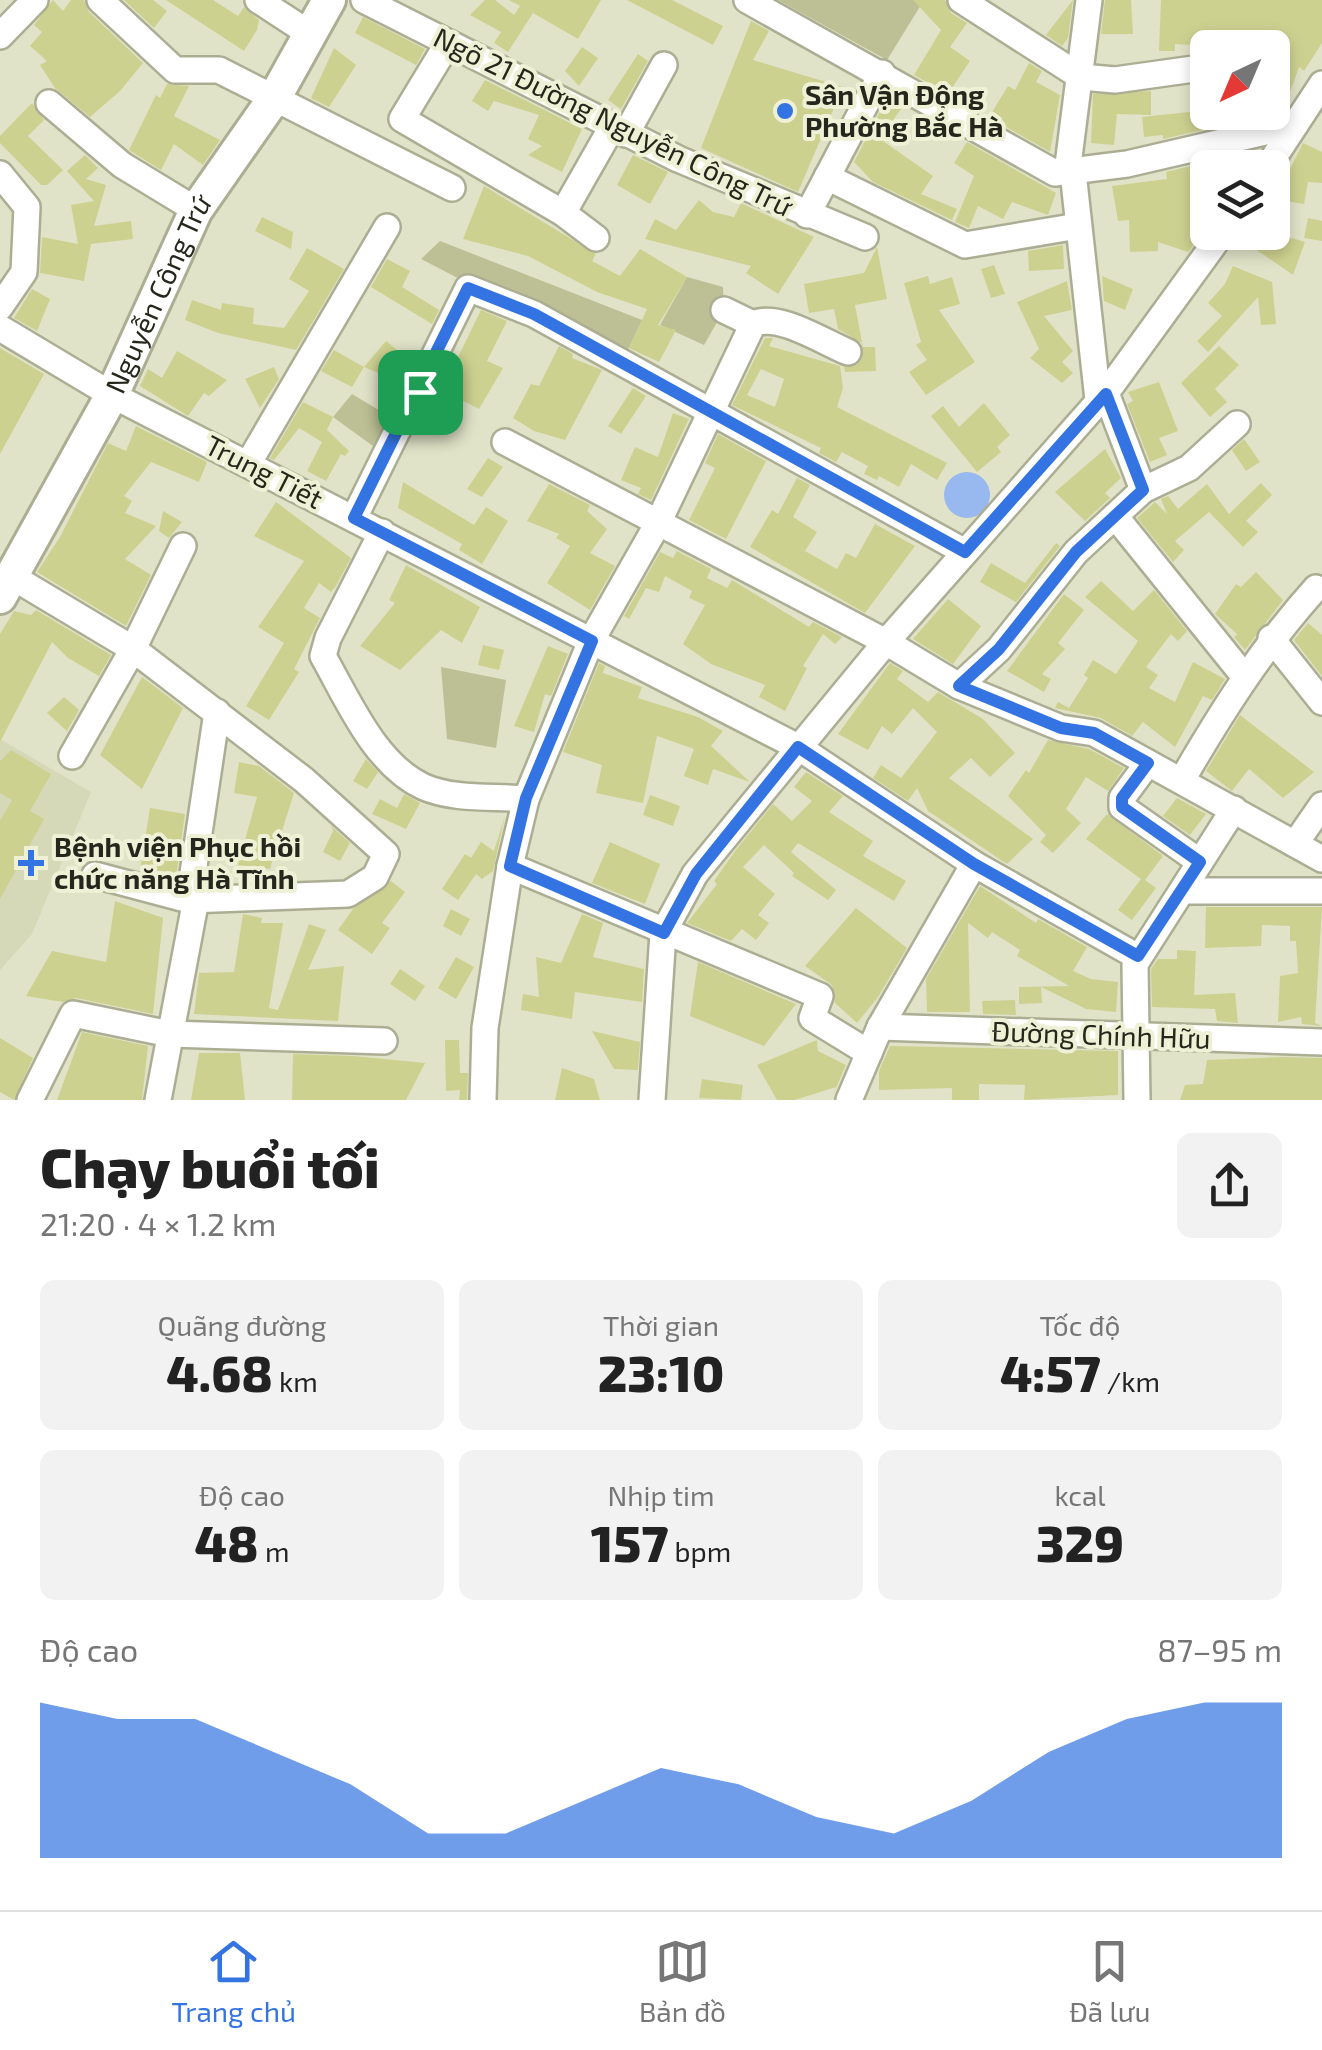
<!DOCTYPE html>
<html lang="vi">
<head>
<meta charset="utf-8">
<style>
	body { margin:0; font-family:"Exo 2",sans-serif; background:#f2f2f2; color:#222; height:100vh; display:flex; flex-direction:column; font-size:38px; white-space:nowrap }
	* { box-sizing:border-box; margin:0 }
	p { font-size:32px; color:#767676 }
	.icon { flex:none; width:55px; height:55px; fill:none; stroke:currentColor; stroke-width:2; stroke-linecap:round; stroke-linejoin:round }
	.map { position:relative; height:1100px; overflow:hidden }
	.sheet { display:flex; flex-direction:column; background:#fff; flex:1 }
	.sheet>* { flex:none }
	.needle { width:65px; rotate:224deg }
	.buttons { position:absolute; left:1190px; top:30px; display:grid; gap:20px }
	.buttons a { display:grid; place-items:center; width:100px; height:100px; border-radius:15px; background:#fff; box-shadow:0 5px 15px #0003; font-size:50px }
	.pin { position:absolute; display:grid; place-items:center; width:85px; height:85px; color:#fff; margin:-42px; border-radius:20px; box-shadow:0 5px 15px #0006 }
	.round { display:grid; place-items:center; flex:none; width:105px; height:105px; border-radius:15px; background:#f2f2f2 }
	.overview { display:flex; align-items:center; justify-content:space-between; height:170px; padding:0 40px }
	h1 { font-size:55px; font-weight:800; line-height:75px }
	.metrics { display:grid; grid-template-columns:repeat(3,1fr); gap:15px; height:170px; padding:10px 40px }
	.metrics div { display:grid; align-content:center; border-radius:15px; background:#f2f2f2; text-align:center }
	.metrics b { font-size:50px; font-weight:800 }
	.metrics small { font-size:28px; font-weight:400 }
	.metrics p { font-size:28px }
	.chart { height:280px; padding:20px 40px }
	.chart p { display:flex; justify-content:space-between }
	.chart svg { width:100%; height:180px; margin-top:10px; fill:#3374e2; opacity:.7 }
	.tab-bar { display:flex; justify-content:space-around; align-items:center; height:140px; border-top:2px solid #e0e0e0; background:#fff; font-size:28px; color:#767676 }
	.tab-bar a { display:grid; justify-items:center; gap:5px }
	.tab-bar .on { color:#3374e2 }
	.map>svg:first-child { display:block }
</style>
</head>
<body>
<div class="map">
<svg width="1322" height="1100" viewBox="0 0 1322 1100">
	<rect width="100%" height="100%" fill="#e1e3c8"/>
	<!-- built -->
	<polygon fill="#d6d9b7" points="0,739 91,792 32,934 0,970"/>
	<!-- green -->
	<g fill="#bcc094">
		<polygon points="778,0 924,0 887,60"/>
		<polygon points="440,241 642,320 622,363 421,259"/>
		<polygon points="687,277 723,287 724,310 704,345 660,325"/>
		<polygon points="352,394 392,418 377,449 333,417"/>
		<polygon points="441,667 506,680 496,748 447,739"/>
	</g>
	<!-- water -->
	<circle fill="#98b9ef" cx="967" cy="495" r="23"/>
	<!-- building -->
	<g fill="#cdd190" fill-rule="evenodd">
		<polygon points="53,0 63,11 71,0 84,0 89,12 143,63 120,91 90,117 55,88 40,65 47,61 30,46 42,32 34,25"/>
		<polygon points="124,0 153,0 167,11 154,28"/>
		<polygon points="166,0 213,0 238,16 244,7 259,20 257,30 244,51"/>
		<polygon points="485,0 495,0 514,15 520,6 509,0 601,0 578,39 533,13 508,52 494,43 501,32 470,15"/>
		<polygon points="627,0 672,0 723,26 713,45"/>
		<polygon points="913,0 945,0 951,13 967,23 950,47 970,61 948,94 914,75 941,30"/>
		<polygon points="1073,0 1068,38 1062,46 1046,35"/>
		<polygon points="1105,0 1131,0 1133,34 1101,34"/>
		<polygon points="1161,0 1322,0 1322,43 1304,71 1299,67 1290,92 1272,85 1272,34 1244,35 1244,48 1175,44 1175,51 1159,51"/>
		<polygon points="363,17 425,49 416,65 355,33"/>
		<polygon points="751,21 769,31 753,60 843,87 798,192 701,148"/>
		<polygon points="582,47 598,58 579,86 565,71"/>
		<polygon points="334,48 356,65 329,107 311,98"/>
		<polygon points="638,54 648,61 621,109 608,100"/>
		<polygon points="1029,63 1042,71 1036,82 1060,95 1050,152 989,117 1008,86 1015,90"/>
		<polygon points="485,80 582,129 562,172 528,155 542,146 528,139 539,115 494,101 488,111 472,101"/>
		<polygon points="167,84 189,86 174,116 220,140 203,165 174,144 161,170 129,150 156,95 160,98"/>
		<polygon points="1151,91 1151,115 1117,114 1114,145 1091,143 1093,94"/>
		<polygon points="887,98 903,106 880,139 933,176 921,194 957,209 952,220 873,182 854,162"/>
		<polygon points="32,103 44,120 28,136 63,170 47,185 41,185 0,143 0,136"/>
		<polygon points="1208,110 1272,114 1163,139 1163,135 1144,137 1142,117"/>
		<polygon points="967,142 1056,193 1048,215 1012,202 1003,219 978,206 969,228 955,222 974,176 954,163"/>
		<polygon points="1303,143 1322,152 1322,183 1308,182 1304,204 1275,199"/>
		<polygon points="1241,154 1244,168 1208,168 1208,226 1188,252 1158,242 1158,251 1130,252 1129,220 1118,221 1112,186 1167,179 1166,172"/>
		<polygon points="85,155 98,168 86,179 106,185 94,226 131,221 133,239 91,244 84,281 40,273 42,237 78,244 71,205 94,201 67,171"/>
		<polygon points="633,155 668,172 650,204 617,185"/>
		<polygon points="484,186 596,254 592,261 620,276 640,249 687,277 658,325 676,330 659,362 629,348 647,309 597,292 528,256 463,239"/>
		<polygon points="699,200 713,212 734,217 741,203 814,237 778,294 746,273 751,266 645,239 655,219 676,230"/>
		<polygon points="262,217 293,232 291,249 255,231"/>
		<polygon points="1308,218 1322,221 1322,241 1304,238"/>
		<polygon points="1272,232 1305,242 1293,275 1238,237 1239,233"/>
		<polygon points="1063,245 1064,269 1029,271 1028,251"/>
		<polygon points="877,247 887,299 855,305 863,347 875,347 876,371 845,372 844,367 862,359 862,343 838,329 834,309 809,313 804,284 864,273"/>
		<polygon points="307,248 344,269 296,350 218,333 185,320 192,300 221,310 222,303 254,308 253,324 284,328 309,291 289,279"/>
		<polygon points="387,259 410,271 402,287 439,310 432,324 371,287"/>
		<polygon points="994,265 1005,294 991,298 981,269"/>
		<polygon points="1233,266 1272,282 1276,324 1261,325 1258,297 1208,352 1197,341 1222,316 1208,303 1225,284"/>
		<polygon points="928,276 930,284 952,277 960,304 939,310 975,362 926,395 909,372 927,360 916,345 921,342 904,283"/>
		<polygon points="1102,276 1133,289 1125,310 1104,301"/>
		<polygon points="1067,281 1072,310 1044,316 1073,351 1062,362 1073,373 1062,383 1030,358 1039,349 1017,302"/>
		<polygon points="32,289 50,299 37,331 14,318"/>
		<polygon points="481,310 507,321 487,361 503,368 479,409 442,390"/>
		<path d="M 765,338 L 773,338 L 769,346 L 840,366 L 843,388 L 837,407 L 947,463 L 937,480 L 911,464 L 899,487 L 879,476 L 877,480 L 864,474 L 868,466 L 842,452 L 836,462 L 819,453 L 821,448 L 732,405 ZM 761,369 L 784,379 L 775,407 L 747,395 Z"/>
		<polygon points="386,341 413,363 402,383 364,367"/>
		<polygon points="559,346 573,354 572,358 602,370 565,440 534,431 513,418 531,384 539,386"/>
		<polygon points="1219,346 1239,365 1215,389 1227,402 1210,417 1181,383"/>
		<polygon points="0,348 44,374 0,454"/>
		<polygon points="334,350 364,367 352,387 321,371"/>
		<polygon points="177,351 227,380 209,396 204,393 188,416 140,386 148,369 162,378"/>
		<polygon points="274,367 279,379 260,408 245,379"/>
		<polygon points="1159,382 1178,431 1159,438 1167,455 1150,462 1127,404 1133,401 1128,392"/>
		<polygon points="633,388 646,396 621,434 608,426"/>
		<polygon points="303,402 333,417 327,430 349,451 345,456 341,454 326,481 307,471 322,442 299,428 274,460 270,458"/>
		<polygon points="984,403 1010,435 997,447 1001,452 977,472 931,416 943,406 959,427"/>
		<polygon points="673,413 689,419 651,500 638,494 641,488 621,480 635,447 658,457"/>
		<polygon points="136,426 207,462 199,482 151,462 124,496 132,501 125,513 156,526 125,559 151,575 126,626 37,572 60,537 108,443 126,451"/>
		<polygon points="718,434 766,461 726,539 689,520 715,468 705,463"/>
		<polygon points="1244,439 1260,462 1246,471 1232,450"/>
		<polygon points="1105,449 1121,478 1105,493 1110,498 1085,521 1055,492"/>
		<polygon points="488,458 503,467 482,497 467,489"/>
		<polygon points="797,478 810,485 793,517 817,532 805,551 837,569 846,553 856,558 875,524 915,546 865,613 750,547 772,510 778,514"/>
		<polygon points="403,482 474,525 486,507 508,521 482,564 459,550 462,544 398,508"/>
		<polygon points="1261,483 1272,495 1246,521 1258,532 1243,547 1209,512 1175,541 1184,550 1173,562 1137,518 1155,502 1167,514 1161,499 1168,496 1178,509 1207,484 1229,514"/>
		<polygon points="549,484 590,505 587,511 607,529 590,553 615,566 590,610 547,583 570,546 556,538 559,534 527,521"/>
		<polygon points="276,502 351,558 336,586 331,592 319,583 304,608 320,618 294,669 299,672 269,720 246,706 284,643 258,627 304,561 254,536"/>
		<polygon points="163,511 182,522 169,538 159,531"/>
		<polygon points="1056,543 1060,546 1016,602 980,582 991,563 1025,583"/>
		<polygon points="677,551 711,569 707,578 727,588 732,580 809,627 813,622 842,637 835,644 823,634 803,666 807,668 785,711 759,697 765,685 711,664 683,644 705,605 689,598 692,591 665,576 659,592 646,588 629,619 624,616 660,552 673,558"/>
		<polygon points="406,565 480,607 462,643 441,630 400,670 360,646 395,603 389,600"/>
		<polygon points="1256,572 1283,600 1245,650 1234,637 1237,634 1215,614 1236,584 1241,587"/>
		<polygon points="1101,581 1133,611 1154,590 1187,631 1178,641 1171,634 1146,667 1158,675 1149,688 1175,702 1193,662 1225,679 1212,700 1203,696 1175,747 1143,722 1132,736 1101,718 1055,708 1058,702 1069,708 1088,678 1084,675 1093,660 1116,674 1138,641 1085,597"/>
		<polygon points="1064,594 1084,610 1058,643 1065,649 1042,674 1051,679 1044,692 1007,671"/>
		<polygon points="948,599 981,626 953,664 913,639"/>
		<polygon points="36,610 111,655 99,676 68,658 52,642 0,742 0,634 14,611 31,615"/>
		<polygon points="1308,623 1322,635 1322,676 1294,640"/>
		<polygon points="483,645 504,650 499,670 478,665"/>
		<polygon points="548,646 568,654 551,696 545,694 534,732 514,726"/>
		<polygon points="599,663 605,666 603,673 642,687 638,698 698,717 723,731 711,746 750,782 713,769 708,785 684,776 694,749 657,736 643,803 596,793 602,765 563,752"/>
		<polygon points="890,663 903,671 897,679 928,702 938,692 983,719 1015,753 990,777 971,758 949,778 1033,839 1007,864 928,811 917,788 908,801 873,778 881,765 901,778 937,732 913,708 892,734 882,726 868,750 838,734"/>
		<polygon points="142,677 183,708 142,789 100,755"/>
		<polygon points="64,697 79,710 67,731 47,713"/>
		<polygon points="1240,715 1314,772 1283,798 1249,769 1232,791 1206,771"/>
		<polygon points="1048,740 1089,749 1124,768 1108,791 1086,777 1066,809 1081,823 1053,853 1040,842 1046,835 1008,796 1026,770 1029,773"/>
		<polygon points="11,750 51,774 30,811 44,819 0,899 0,821 12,800 0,793 0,761"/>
		<polygon points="366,759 378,772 367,789 353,781"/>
		<polygon points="239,762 259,766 294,793 270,869 238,865 257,797 234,793"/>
		<polygon points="806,772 843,796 829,812 873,841 863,856 906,881 894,901 798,843 791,852 836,890 828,900 792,876 794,873 764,845 743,867 775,894 758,915 769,923 756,940 742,929 731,941 687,923 717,884 714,881 735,851 773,804 792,821 812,801 794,787"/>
		<polygon points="404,794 420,803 406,829 372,814 380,799 397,808"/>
		<polygon points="650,795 680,806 673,826 643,815"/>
		<polygon points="1177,798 1206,814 1190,835 1163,816"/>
		<polygon points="150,808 185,814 176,877 140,870"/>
		<polygon points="1107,814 1163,856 1145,880 1156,888 1132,920 1118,910 1141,879 1086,839"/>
		<polygon points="505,816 493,871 482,879 476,874 458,900 442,889 465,854 471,858 481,842 494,851"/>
		<polygon points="331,826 350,843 340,861 323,852 333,831"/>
		<polygon points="610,842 660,864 645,904 592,883"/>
		<polygon points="391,881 405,892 382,923 390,928 372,954 338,930 353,909"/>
		<polygon points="980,886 1036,923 1038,919 1087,947 1073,971 1091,979 1118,982 1116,1012 1086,1009 1041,987 1042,1003 1019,1004 1019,987 1069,986 1017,956 1020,950 992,932 988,938 968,923 970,1012 927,1012 926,979"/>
		<polygon points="115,901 163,918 153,1014 76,998 63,1002 26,996 52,951 106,962"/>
		<polygon points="1206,907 1322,907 1315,1023 1322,1026 1302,1024 1301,1017 1278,1022 1280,976 1298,973 1296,941 1290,941 1290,926 1262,925 1261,946 1205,948"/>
		<polygon points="856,908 907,948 878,997 857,1023 835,1003 832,985 805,966"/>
		<polygon points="451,909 470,919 461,936 443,926"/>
		<polygon points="243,914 262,918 261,923 283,923 269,1008 278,1010 309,924 326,930 308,970 344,966 338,1021 194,1014 199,973 234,972"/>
		<polygon points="582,914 603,923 593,957 644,969 642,1002 575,992 572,1019 521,1010 523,994 539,997 536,957 561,963"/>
		<polygon points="1177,950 1196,951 1194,995 1235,993 1238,1023 1217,1021 1215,1009 1152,1007 1151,969 1158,959 1177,959"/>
		<polygon points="456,957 474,967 456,999 438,988"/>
		<polygon points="698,962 796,1004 764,1046 690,1016"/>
		<polygon points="400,969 425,986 415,1001 390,984"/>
		<polygon points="1015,1000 1016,1015 983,1014 982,1001"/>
		<polygon points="592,1031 640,1042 638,1070 614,1069"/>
		<polygon points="82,1032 148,1046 142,1100 57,1100"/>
		<polygon points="0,1038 33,1058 14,1100 0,1092"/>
		<polygon points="445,1040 459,1040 460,1073 468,1073 467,1100 459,1100 460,1090 446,1091"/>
		<polygon points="817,1040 818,1051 846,1065 834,1093 836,1087 795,1100 777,1100 757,1065"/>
		<polygon points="890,1046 1118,1051 1118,1095 1024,1100 1025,1085 979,1084 979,1100 952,1100 952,1088 879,1090 879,1071"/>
		<polygon points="199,1053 240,1053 245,1100 191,1100"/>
		<polygon points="293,1054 354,1056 425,1063 406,1100 292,1100"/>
		<polygon points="1284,1057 1322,1058 1322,1100 1180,1100 1185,1085 1203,1084 1207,1060"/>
		<polygon points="562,1068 594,1079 600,1100 555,1100"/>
		<polygon points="702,1079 743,1085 741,1100 699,1098"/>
	</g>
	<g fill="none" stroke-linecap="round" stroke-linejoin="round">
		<!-- minor casing -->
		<g stroke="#acae94" stroke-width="30">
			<g id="minor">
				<polyline points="100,0 175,70 219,70 452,188"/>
				<polyline points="258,0 310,34"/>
				<polyline points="364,0 678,159 865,237"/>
				<polyline points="747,0 1055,173 1127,164 1295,125"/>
				<polyline points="961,0 1081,77 1115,80 1208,67"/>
				<polyline points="0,36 35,0"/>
				<polyline points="448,43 402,119 563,213 596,238"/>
				<polyline points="49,103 122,165 196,210"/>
				<polyline points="626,134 664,65"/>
				<polyline points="1267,168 1322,84"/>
				<polyline points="1073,172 1098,400"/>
				<polyline points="1067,173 1089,0"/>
				<polyline points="0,174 27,207 24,272 0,307"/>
				<polyline points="827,177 965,245 1078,226"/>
				<polyline points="563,213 612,127"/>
				<polyline points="807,215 882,73"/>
				<polyline points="724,310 753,324"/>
				<polyline points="0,328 112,395 798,747 974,864 1138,957"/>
				<polyline points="1106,393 1143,490"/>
				<polyline points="505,442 886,642 959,686 999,649 1076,552 1143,490 1189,468 1237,424"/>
				<polyline points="248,464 387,227"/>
				<polyline points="1115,516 1244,676"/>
				<polyline points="354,518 468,288 534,314 965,552"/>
				<path d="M 382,532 L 328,638 L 323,656 L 328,665 C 351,707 378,766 424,787 C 454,800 494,796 526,799 L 591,641 L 657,525 L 753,324 C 778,312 823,342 848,352"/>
				<polyline points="11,576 133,649 304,780 386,854 375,877 348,894 189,900 95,875"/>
				<polyline points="1271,638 1322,702"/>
				<polyline points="959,686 1061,728 1094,733 1322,859"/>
				<polyline points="72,756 133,649 183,546"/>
				<polyline points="1148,763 1122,798 1122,807 1200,862"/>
				<path d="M 1182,780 C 1222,711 1262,648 1316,588"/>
				<polyline points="1295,844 1322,805"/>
				<polyline points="510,866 526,799"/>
				<polyline points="1182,891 1322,891"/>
				<polyline points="189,900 217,712"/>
				<polyline points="880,1027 1322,1042"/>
				<polyline points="30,1100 73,1014 170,1034 384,1041"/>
				<polyline points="158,1100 196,899"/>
				<polyline points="483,1100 485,1028 510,866 820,996 812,1018 869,1053"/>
				<polyline points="652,1100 663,933 695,874 886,642 1106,393 1223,232"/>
				<polyline points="849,1100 880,1027 974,864"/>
				<polyline points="1137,1100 1135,964 1234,809"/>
			</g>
		</g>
		<!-- major casing -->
		<g stroke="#acae94" stroke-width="38">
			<g id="major">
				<path id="s1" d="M 0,597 L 112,395 L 196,210 L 275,97 L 329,0"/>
			</g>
		</g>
		<!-- minor -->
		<use href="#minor" stroke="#fff" stroke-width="25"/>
		<!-- major -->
		<use href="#major" stroke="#fff" stroke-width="32"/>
	</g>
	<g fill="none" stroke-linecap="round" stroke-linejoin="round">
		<!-- route casing -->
		<g stroke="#fff" stroke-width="20">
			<polygon id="route" points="468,288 534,314 965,552 1106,394 1143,490 1076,552 999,649 959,686 1061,728 1094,733 1148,763 1122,798 1122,807 1200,862 1138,956 974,864 798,747 696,874 664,933 510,866 526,798 592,641 354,518"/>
		</g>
		<!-- route -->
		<use href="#route" stroke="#3374e2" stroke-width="12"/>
	</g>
	<!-- markers -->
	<g fill="#3374e2" stroke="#eef1d5" stroke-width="4">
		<circle cx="785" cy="111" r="10"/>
		<path d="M26 848h10v10h10v10h-10v10h-10v-10h-10v-10h10z"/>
	</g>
	<g text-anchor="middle" stroke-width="8" stroke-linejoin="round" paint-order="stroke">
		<!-- poi labels -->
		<g font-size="28" font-weight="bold" fill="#26271c" stroke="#eef1d5" text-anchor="start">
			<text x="805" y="105">Sân Vận Động<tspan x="805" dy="32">Phường Bắc Hà</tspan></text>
			<text x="54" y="857">Bệnh viện Phục hồi<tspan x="54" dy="32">chức năng Hà Tĩnh</tspan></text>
		</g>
		<!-- street labels -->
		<g font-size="28" fill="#26271c" stroke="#eef1d5">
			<text transform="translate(613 122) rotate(26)" y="10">Ngõ 21 Đường Nguyễn Công Trứ</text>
			<text dy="10" stroke="none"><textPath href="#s1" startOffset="342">Nguyễn Công Trứ</textPath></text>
			<text transform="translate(264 472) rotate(27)" y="10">Trung Tiết</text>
			<text transform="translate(1101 1035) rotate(2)" y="10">Đường Chính Hữu</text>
		</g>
	</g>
</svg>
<div class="buttons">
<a><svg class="needle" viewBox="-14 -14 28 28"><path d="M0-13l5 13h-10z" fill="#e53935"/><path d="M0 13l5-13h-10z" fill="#767676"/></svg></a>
<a><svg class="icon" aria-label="layers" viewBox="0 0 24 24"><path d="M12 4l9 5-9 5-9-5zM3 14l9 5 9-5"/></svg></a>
</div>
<div class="pin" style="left:420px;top:392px;background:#1e9e55"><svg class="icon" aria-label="arrive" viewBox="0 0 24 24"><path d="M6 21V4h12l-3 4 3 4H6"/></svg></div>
</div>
<section class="sheet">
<div class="overview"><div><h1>Chạy buổi tối</h1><p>21:20 · 4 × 1.2 km</p></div><a class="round"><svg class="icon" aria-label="share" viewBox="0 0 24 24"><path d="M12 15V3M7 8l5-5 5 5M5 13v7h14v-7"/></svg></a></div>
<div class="metrics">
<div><p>Quãng đường</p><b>4.68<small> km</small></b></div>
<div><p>Thời gian</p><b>23:10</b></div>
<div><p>Tốc độ</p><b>4:57<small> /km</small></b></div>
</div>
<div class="metrics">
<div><p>Độ cao</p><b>48<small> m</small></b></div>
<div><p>Nhịp tim</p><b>157<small> bpm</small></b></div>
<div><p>kcal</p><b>329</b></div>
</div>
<div class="chart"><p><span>Độ cao</span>87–95 m</p>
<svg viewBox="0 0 160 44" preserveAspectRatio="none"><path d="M0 44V6L10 10L20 10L30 18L40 26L50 38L60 38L70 30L80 22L90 26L100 34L110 38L120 30L130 18L140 10L150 6L160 6V44z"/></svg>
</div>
</section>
<nav class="tab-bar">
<a class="on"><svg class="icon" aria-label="home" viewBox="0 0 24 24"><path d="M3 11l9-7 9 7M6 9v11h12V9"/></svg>Trang chủ</a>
<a><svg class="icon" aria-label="map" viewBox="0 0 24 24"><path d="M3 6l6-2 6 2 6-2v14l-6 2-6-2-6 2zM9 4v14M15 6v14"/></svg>Bản đồ</a>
<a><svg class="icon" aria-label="saved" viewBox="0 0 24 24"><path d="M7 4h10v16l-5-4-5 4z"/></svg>Đã lưu</a>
</nav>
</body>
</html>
